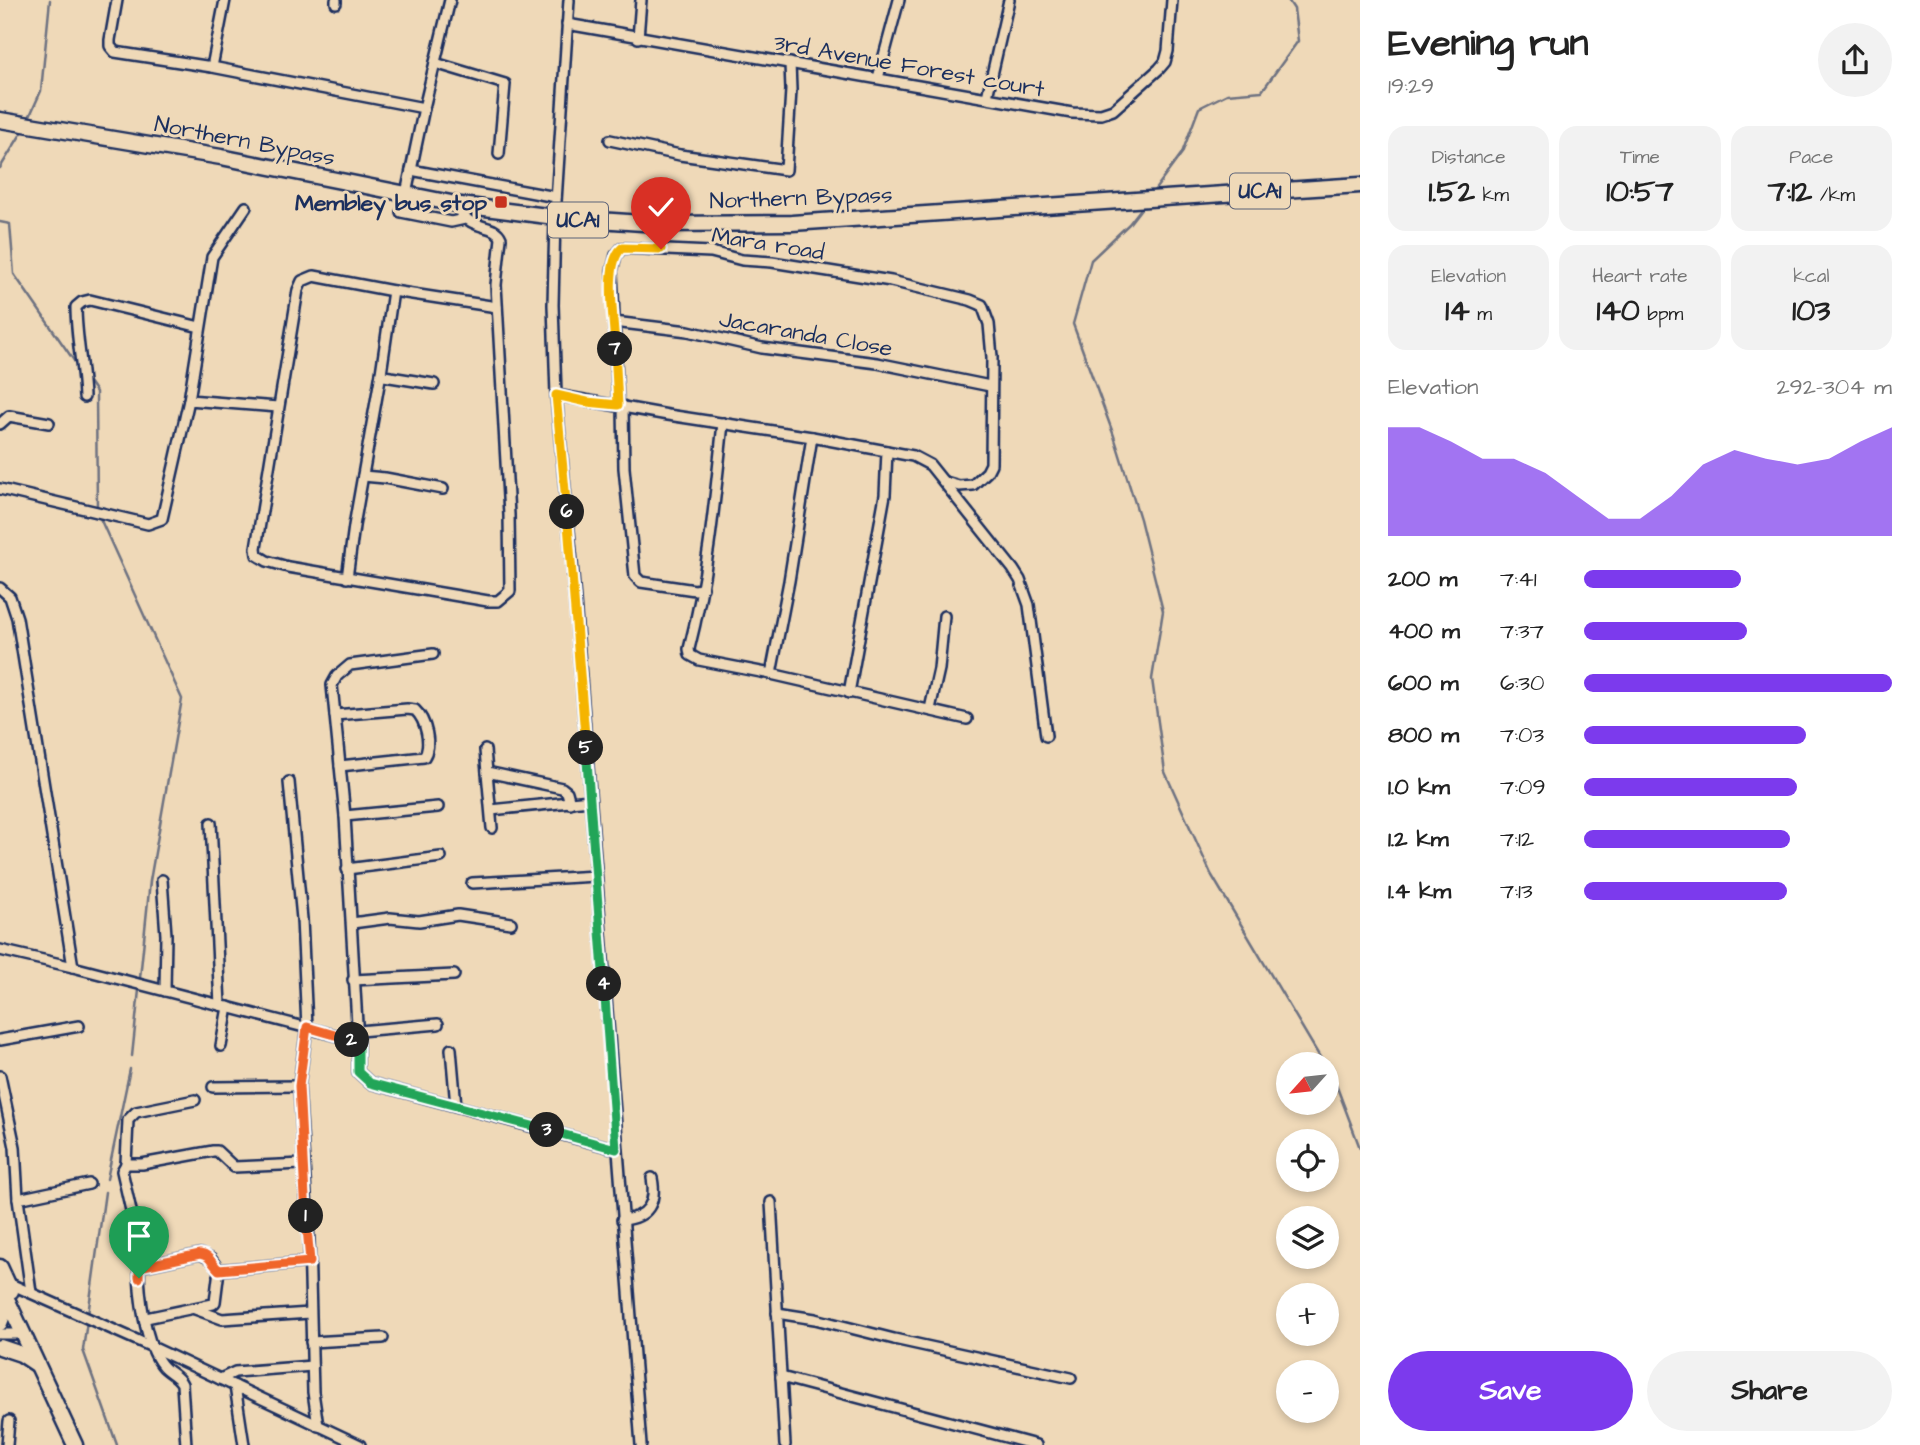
<!DOCTYPE html>
<html lang="en">
<head>
<meta charset="utf-8">
<style>
	body { margin:0; font-family:"Architects Daughter",sans-serif; background:#f2f2f2; color:#222; height:100vh; display:flex; flex-direction:column; font-size:26px; white-space:nowrap }
	* { box-sizing:border-box; margin:0 }
	p { font-size:23px; color:#767676 }
	.icon { flex:none; width:38px; height:38px; fill:none; stroke:currentColor; stroke-width:2; stroke-linecap:round; stroke-linejoin:round }
	.map { position:relative; flex:1; overflow:hidden }
	.drawer { display:flex; flex-direction:column; background:#fff; width:560px }
	.drawer>* { flex:none }
	.needle { width:46px; rotate:243deg }
	.tools { position:absolute; left:1276px; top:1052px; display:grid; gap:14px }
	.tools a { display:grid; place-items:center; width:63px; height:63px; border-radius:50%; background:#fff; box-shadow:0 4px 10px #0003; font-size:35px }
	.pin { position:absolute; display:grid; place-items:center; width:60px; height:60px; color:#fff; margin:-72px -30px; border-radius:50% 50% 50% 0; rotate:-45deg; box-shadow:0 0 7px #0007 }
	.pin .icon { rotate:45deg }
	.km { position:absolute; width:35px; height:35px; margin:-18px; border-radius:50%; background:#222; color:#fff; font-size:19px; line-height:35px; text-align:center }
	.round { display:grid; place-items:center; flex:none; width:74px; height:74px; border-radius:37px; background:#f2f2f2 }
	.overview { display:flex; align-items:center; justify-content:space-between; height:119px; padding:0 28px }
	h1 { font-size:38px; font-weight:800; line-height:52px }
	.figures { display:grid; grid-template-columns:repeat(3,1fr); gap:10px; height:119px; padding:7px 28px }
	.figures div { display:grid; align-content:center; border-radius:18px; background:#f2f2f2; text-align:center }
	.figures b { font-size:30px; font-weight:800 }
	.figures small { font-size:19px; font-weight:400 }
	.figures p { font-size:19px }
	.chart { height:196px; padding:14px 28px }
	.chart p { display:flex; justify-content:space-between }
	.chart svg { width:100%; height:126px; margin-top:7px; fill:#7c3aed; opacity:.7 }
	.primary-button { display:flex; gap:14px; margin-top:auto; padding:14px 28px }
	.primary-button a { flex:1; height:80px; border-radius:42px; background:#7c3aed; color:#fff; font-size:28px; font-weight:800; line-height:80px; text-align:center }
	.primary-button a+a { background:#f2f2f2; color:#222 }
	ul { padding:0 28px; list-style:none; font-size:23px }
	li { display:grid; grid-template-columns:112px 84px 1fr; align-items:center; height:52px }
	li i { height:18px; border-radius:9px; background:#7c3aed }
	main { display:flex; flex:1; min-height:0 }
	.map>svg:first-child { display:block }
</style>
</head>
<body>
<main>
<div class="map">
<svg width="1360" height="1445" viewBox="0 0 1360 1445">
	<rect width="100%" height="100%" fill="#efd9b8"/>
	<filter id="ink" filterUnits="userSpaceOnUse"><feTurbulence type="fractalNoise" baseFrequency=".0143" numOctaves="2"/><feDisplacementMap in="SourceGraphic" scale="14" xChannelSelector="R" yChannelSelector="G"/><feConvolveMatrix kernelMatrix="1 2 1 2 8 2 1 2 1" color-interpolation-filters="sRGB"/></filter>
	<g filter="url(#ink)">
		<g fill="none" stroke-linecap="round" stroke-linejoin="round">
			<!-- stream -->
			<g stroke="#6e7281" stroke-width="2.5">
				<polyline points="28,120 41,91 50,0"/>
				<polyline points="0,168 24,129"/>
				<polyline points="1151,195 1182,153 1199,108 1227,94 1262,91 1298,41 1294,9 1288,0"/>
				<polyline points="1143,206 1129,224 1091,260 1073,324 1114,436 1140,519 1163,611 1152,679 1165,772 1211,874 1324,1064"/>
				<polyline points="0,222 10,224 14,274 77,365"/>
				<polyline points="87,379 96,392 97,510"/>
				<polyline points="99,516 182,699 150,881 140,978"/>
				<polyline points="132,1056 139,990"/>
				<polyline points="1326,1068 1335,1082 1360,1148"/>
				<polyline points="107,1179 130,1069"/>
				<polyline points="88,1315 105,1192"/>
				<polyline points="87,1321 83,1350 117,1445"/>
			</g>
			<!-- street casing -->
			<g stroke="#1b2f5e" stroke-width="14">
				<g id="street">
					<polyline points="117,0 110,40 110,46 115,52 212,67 424,108 406,194"/>
					<polyline points="569,0 555,217 553,305 556,395 572,562 641,1445"/>
					<polyline points="336,3 336,0"/>
					<polyline points="567,24 1072,113 1101,114 1113,110 1159,69 1165,62 1168,51 1172,0"/>
					<polyline points="638,38 641,0"/>
					<polyline points="435,63 505,84 499,154"/>
					<polyline points="212,67 225,0"/>
					<polyline points="878,78 899,0"/>
					<polyline points="987,97 1009,0"/>
					<polyline points="424,108 450,0"/>
					<polyline points="610,140 680,155 786,170 791,90 790,63"/>
					<polyline points="411,170 556,197"/>
					<polyline points="401,212 451,222 465,219"/>
					<polyline points="393,291 497,307"/>
					<polyline points="614,322 688,331 762,348 877,363 990,386"/>
					<path d="M 434,384 L 384,376 L 381,373 L 393,291 L 314,276 L 302,281 L 298,290 L 256,548 L 257,555 L 267,561 L 288,567 L 488,601 L 498,601 L 510,591 L 509,515 L 496,285 L 501,238 C 495,223 472,231 460,211 L 461,205"/>
					<polyline points="556,395 668,415 812,437 913,456 930,465 1013,569 1020,580 1029,605 1046,736"/>
					<path d="M 84,397 C 83,367 76,337 76,307 L 82,302 L 90,300 L 200,327"/>
					<polyline points="189,400 212,257 246,207"/>
					<polyline points="618,405 612,271 616,255 622,248 711,252 742,260 772,262 891,281 970,300 982,305 989,324 992,357 991,464 987,472 973,485 959,486 945,482"/>
					<polyline points="623,406 624,468 635,576 641,582 695,590 703,588"/>
					<path d="M 723,423 C 715,499 708,575 689,649 L 690,655 L 699,660 L 771,674 L 967,719"/>
					<polyline points="0,424 9,416 49,423"/>
					<polyline points="363,476 385,478 443,489"/>
					<polyline points="0,489 148,524 162,519 189,400 278,407"/>
					<polyline points="347,578 354,526 381,373"/>
					<polyline points="0,588 10,597 17,618 73,967"/>
					<polyline points="771,674 789,581 812,437"/>
					<polyline points="849,693 885,495 887,451"/>
					<polyline points="930,709 939,669 944,616"/>
					<path d="M 335,715 L 407,709 L 415,710 C 426,720 432,745 424,757 L 340,766"/>
					<polyline points="485,750 492,828"/>
					<polyline points="487,772 562,788 567,792 570,803"/>
					<polyline points="289,782 302,919 307,1027 299,1086 309,1241 313,1392 318,1426"/>
					<polyline points="491,810 590,800"/>
					<polyline points="345,816 438,807"/>
					<polyline points="211,823 220,1005"/>
					<polyline points="347,869 441,857"/>
					<polyline points="162,880 166,935 165,991"/>
					<polyline points="472,883 596,876"/>
					<polyline points="352,923 390,918 419,921 458,915 511,923"/>
					<polyline points="0,950 73,967 358,1041 358,1072 370,1083 616,1149"/>
					<polyline points="353,980 454,975"/>
					<polyline points="359,1031 438,1024"/>
					<polyline points="0,1040 79,1026"/>
					<polyline points="358,1041 345,816 332,685 337,676 350,665 433,654"/>
					<polyline points="221,1046 228,1007"/>
					<polyline points="451,1049 456,1106"/>
					<polyline points="0,1076 15,1147 18,1199 31,1292"/>
					<polyline points="213,1087 299,1086"/>
					<polyline points="126,1164 128,1120 136,1112 195,1100"/>
					<polyline points="18,1199 89,1184"/>
					<polyline points="771,1202 785,1445"/>
					<path d="M 622,1220 C 648,1218 657,1203 652,1178"/>
					<polyline points="139,1267 134,1246 132,1215 122,1171 126,1164 142,1164 213,1151 217,1151 234,1167 303,1164"/>
					<polyline points="6,1282 150,1346 360,1445"/>
					<polyline points="195,1309 222,1319 310,1313"/>
					<polyline points="777,1313 815,1319 894,1339 1071,1378"/>
					<polyline points="146,1318 213,1304 215,1302 219,1270"/>
					<polyline points="0,1334 23,1334"/>
					<polyline points="311,1342 383,1338"/>
					<polyline points="781,1377 1036,1445"/>
					<polyline points="220,1379 235,1372 312,1366"/>
					<polyline points="235,1386 244,1445"/>
					<polyline points="7,1445 9,1421"/>
					<path d="M 186,1445 L 182,1384 C 178,1375 168,1373 162,1365 C 145,1344 139,1295 139,1267 L 200,1254 L 211,1259 L 219,1270 L 310,1262"/>
				</g>
			</g>
			<!-- primary casing -->
			<g stroke="#1b2f5e" stroke-width="19">
				<g id="primary">
					<polyline points="0,120 221,157 461,205 555,217 657,224 792,223 1360,185"/>
					<polyline points="0,1267 11,1291"/>
					<polyline points="0,1284 75,1445"/>
					<polyline points="0,1323 8,1302"/>
					<polyline points="0,1347 21,1354 36,1364"/>
				</g>
			</g>
			<!-- street -->
			<use href="#street" stroke="#efd9b8" stroke-width="9"/>
			<!-- primary -->
			<use href="#primary" stroke="#efd9b8" stroke-width="14"/>
		</g>
	</g>
	<g fill="none" stroke-linecap="round" stroke-linejoin="round" filter="url(#ink)">
		<!-- split-1 casing -->
		<g stroke="#fff" stroke-width="14">
			<path id="split-1" d="M 139,1278 L 139,1267 L 200,1254 C 211,1256 211,1263 219,1270 L 310,1262 L 306,1216"/>
		</g>
		<!-- split-2 casing -->
		<g stroke="#fff" stroke-width="14">
			<polyline id="split-2" points="306,1216 299,1086 307,1027 352,1040"/>
		</g>
		<!-- split-3 casing -->
		<g stroke="#fff" stroke-width="14">
			<polyline id="split-3" points="352,1040 358,1041 358,1072 370,1083 547,1130"/>
		</g>
		<!-- split-4 casing -->
		<g stroke="#fff" stroke-width="14">
			<polyline id="split-4" points="547,1130 616,1149 604,984"/>
		</g>
		<!-- split-5 casing -->
		<g stroke="#fff" stroke-width="14">
			<polyline id="split-5" points="586,748 604,984"/>
		</g>
		<!-- split-6 casing -->
		<g stroke="#fff" stroke-width="14">
			<polyline id="split-6" points="567,512 586,748"/>
		</g>
		<!-- split-7 casing -->
		<g stroke="#fff" stroke-width="14">
			<polyline id="split-7" points="567,512 556,395 587,402 618,405 615,349"/>
		</g>
		<!-- split-8 casing -->
		<g stroke="#fff" stroke-width="14">
			<path id="split-8" d="M 615,349 C 615,324 603,264 622,248 L 661,249"/>
		</g>
		<!-- split-1 -->
		<use href="#split-1" stroke="#f0652b" stroke-width="9"/>
		<!-- split-2 -->
		<use href="#split-2" stroke="#f0652b" stroke-width="9"/>
		<!-- split-3 -->
		<use href="#split-3" stroke="#22a559" stroke-width="9"/>
		<!-- split-4 -->
		<use href="#split-4" stroke="#22a559" stroke-width="9"/>
		<!-- split-5 -->
		<use href="#split-5" stroke="#22a559" stroke-width="9"/>
		<!-- split-6 -->
		<use href="#split-6" stroke="#f5b400" stroke-width="9"/>
		<!-- split-7 -->
		<use href="#split-7" stroke="#f5b400" stroke-width="9"/>
		<!-- split-8 -->
		<use href="#split-8" stroke="#f5b400" stroke-width="9"/>
	</g>
	<!-- markers -->
	<rect fill="#c8321e" stroke="#efd9b8" stroke-width="2.5" x="494" y="195" width="14" height="14" rx="3.5"/>
	<g text-anchor="middle" stroke-width="6" stroke-linejoin="round" paint-order="stroke">
		<!-- shield labels -->
		<g fill="#efd9b8" stroke="#5b6279" stroke-width="2">
			<rect x="1230" y="173.5" width="60" height="35" rx="5"/>
			<rect x="548" y="202.5" width="60" height="35" rx="5"/>
		</g>
		<g font-size="21" font-weight="bold" fill="#1b2f5e">
			<text x="1260" y="198">UCA1</text>
			<text x="578" y="227">UCA1</text>
		</g>
		<!-- street labels -->
		<g font-size="23" fill="#1b2f5e" stroke="#efd9b8">
			<text transform="translate(909 65) rotate(10)" y="8">3rd Avenue Forest court</text>
			<text transform="translate(245 140) rotate(11)" y="8">Northern Bypass</text>
			<text transform="translate(801 197) rotate(-2)" y="8">Northern Bypass</text>
			<text transform="translate(768 243) rotate(9)" y="8">Mara road</text>
			<text transform="translate(806 333) rotate(10)" y="8">Jacaranda Close</text>
		</g>
		<!-- poi labels -->
		<g font-size="23" font-weight="bold" fill="#1b2f5e" stroke="#efd9b8" text-anchor="end">
			<text x="487" y="210">Membley bus stop</text>
		</g>
	</g>
</svg>
<div class="tools">
<a><svg class="needle" viewBox="-14 -14 28 28"><path d="M0-13l5 13h-10z" fill="#e53935"/><path d="M0 13l5-13h-10z" fill="#767676"/></svg></a>
<a><svg class="icon" aria-label="locate" viewBox="0 0 24 24"><circle cx="12" cy="12" r="6"/><path d="M12 2v4M12 18v4M2 12h4M18 12h4"/></svg></a>
<a><svg class="icon" aria-label="layers" viewBox="0 0 24 24"><path d="M12 4l9 5-9 5-9-5zM3 14l9 5 9-5"/></svg></a>
<a>+</a>
<a>−</a>
</div>
<div class="pin" style="left:139px;top:1278px;background:#1e9e55"><svg class="icon" aria-label="arrive" viewBox="0 0 24 24"><path d="M6 21V4h12l-3 4 3 4H6"/></svg></div>
<div class="pin" style="left:661px;top:249px;background:#d93025"><svg class="icon" aria-label="check" viewBox="0 0 24 24"><path d="M5 12l5 5 9-10"/></svg></div>
<b class="km" style="left:306px;top:1216px">1</b>
<b class="km" style="left:352px;top:1040px">2</b>
<b class="km" style="left:547px;top:1130px">3</b>
<b class="km" style="left:604px;top:984px">4</b>
<b class="km" style="left:586px;top:748px">5</b>
<b class="km" style="left:567px;top:512px">6</b>
<b class="km" style="left:615px;top:349px">7</b>
</div>
<section class="drawer">
<div class="overview"><div><h1>Evening run</h1><p>19:29</p></div><a class="round"><svg class="icon" aria-label="share" viewBox="0 0 24 24"><path d="M12 15V3M7 8l5-5 5 5M5 13v7h14v-7"/></svg></a></div>
<div class="figures">
<div><p>Distance</p><b>1.52<small> km</small></b></div>
<div><p>Time</p><b>10:57</b></div>
<div><p>Pace</p><b>7:12<small> /km</small></b></div>
</div>
<div class="figures">
<div><p>Elevation</p><b>14<small> m</small></b></div>
<div><p>Heart rate</p><b>140<small> bpm</small></b></div>
<div><p>kcal</p><b>103</b></div>
</div>
<div class="chart"><p><span>Elevation</span>292–304 m</p>
<svg viewBox="0 0 160 44" preserveAspectRatio="none"><path d="M0 44V6L10 6L20 11L30 17L40 17L50 22L60 30L70 38L80 38L90 30L100 19L110 14L120 17L130 19L140 17L150 11L160 6V44z"/></svg>
</div>
<ul>
<li><b>200 m</b>7:41<i style="width:51%"></i></li>
<li><b>400 m</b>7:37<i style="width:53%"></i></li>
<li><b>600 m</b>6:30<i style="width:100%"></i></li>
<li><b>800 m</b>7:03<i style="width:72%"></i></li>
<li><b>1.0 km</b>7:09<i style="width:69%"></i></li>
<li><b>1.2 km</b>7:12<i style="width:67%"></i></li>
<li><b>1.4 km</b>7:13<i style="width:66%"></i></li>
</ul>
<div class="primary-button"><a>Save</a><a>Share</a></div>
</section>
</main>
</body>
</html>
